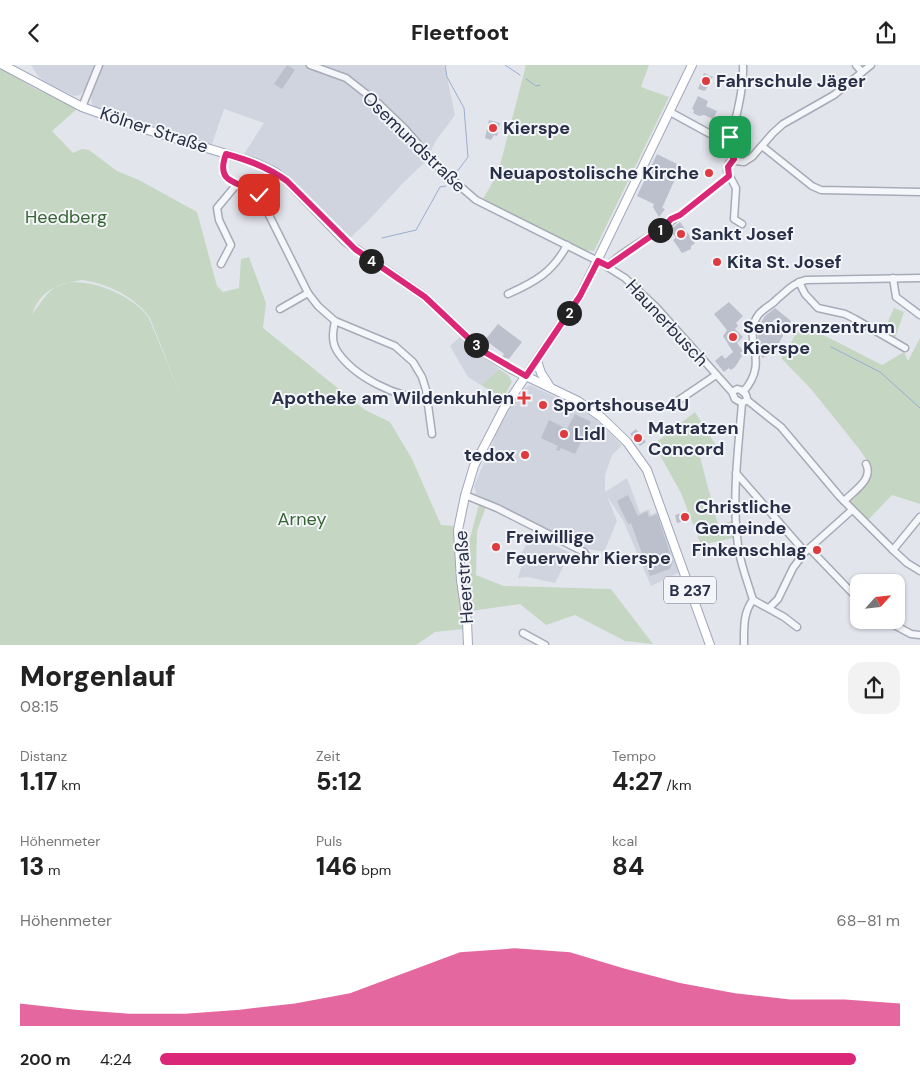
<!DOCTYPE html>
<html lang="de">
<head>
<meta charset="utf-8">
<style>
	body { margin:0; font-family:"DM Sans",sans-serif; background:#f2f2f2; color:#222; height:100vh; display:flex; flex-direction:column; font-size:19px; white-space:nowrap }
	* { box-sizing:border-box; margin:0 }
	p { font-size:16px; color:#767676 }
	.icon { flex:none; width:28px; height:28px; fill:none; stroke:currentColor; stroke-width:2; stroke-linecap:round; stroke-linejoin:round }
	.map { position:relative; height:580px; overflow:hidden }
	.panel { display:flex; flex-direction:column; background:#fff; flex:1 }
	.panel>* { flex:none }
	.needle { width:32px; rotate:63deg }
	.fabs { position:absolute; left:850px; top:509px; display:grid; gap:10px }
	.fabs a { display:grid; place-items:center; width:55px; height:55px; border-radius:10px; background:#fff; box-shadow:0 1px 4px #0004; font-size:25px }
	.pin { position:absolute; display:grid; place-items:center; width:42px; height:42px; color:#fff; margin:-21px; border-radius:10px; box-shadow:0 2px 8px #0006 }
	.km { position:absolute; width:25px; height:25px; margin:-12px; border-radius:50%; background:#222; color:#fff; font-size:14px; line-height:25px; text-align:center }
	.round { display:grid; place-items:center; flex:none; width:52px; height:52px; border-radius:15px; background:#f2f2f2 }
	.head { display:flex; align-items:center; justify-content:space-between; height:85px; padding:0 20px }
	h1 { font-size:28px; font-weight:800; line-height:38px }
	.stats { display:grid; grid-template-columns:repeat(3,1fr); gap:8px; height:85px; padding:5px 20px }
	.stats div { display:grid; align-content:center }
	.stats b { font-size:25px; font-weight:800 }
	.stats small { font-size:14px; font-weight:400 }
	.stats p { font-size:14px }
	.chart { height:140px; padding:10px 20px }
	.chart p { display:flex; justify-content:space-between }
	.chart svg { width:100%; height:90px; margin-top:5px; fill:#db2777; opacity:.7 }
	ul { padding:0 20px; list-style:none; font-size:16px }
	li { display:grid; grid-template-columns:80px 60px 1fr; align-items:center; height:38px }
	li i { height:12px; border-radius:6px; background:#db2777 }
	header { display:flex; justify-content:space-between; align-items:center; height:65px; padding:0 20px; background:#fff; font-size:22px; font-weight:800 }
	.map>svg:first-child { display:block }
</style>
</head>
<body>
<header><svg class="icon" aria-label="back" viewBox="0 0 24 24"><path d="M15 5l-7 7 7 7"/></svg>Fleetfoot<svg class="icon" aria-label="share" viewBox="0 0 24 24"><path d="M12 15V3M7 8l5-5 5 5M5 13v7h14v-7"/></svg></header>
<div class="map">
<svg width="920" height="580" viewBox="0 0 920 580">
	<rect width="100%" height="100%" fill="#e3e5ec"/>
	<!-- built -->
	<g fill="#d0d4df">
		<polygon points="31,0 442,0 445,3 455,50 435,77 426,96 404,117 367,157 348,175 278,103 244,89 264,58 224,44 212,79 205,78 96,43 92,39 91,29 84,25 80,30 74,31 45,17 38,11"/>
		<polygon points="460,272 499,304 481,320 468,312 450,281"/>
		<polygon points="530,320 570,339 595,354 622,380 612,390 605,410 605,427 627,413 640,448 649,444 651,450 659,446 680,507 651,521 624,457 607,431 617,456 604,487 584,483 476,429 474,421 499,363 518,330 523,324"/>
		<polygon points="532,469 570,488 555,518 528,512 518,513 523,496 519,493"/>
	</g>
	<!-- green -->
	<g fill="#c5d7c3" fill-rule="evenodd">
		<polygon points="526,0 649,0 641,22 669,32 594,186 583,185 483,134 498,108"/>
		<path d="M 0,3 L 34,23 L 78,43 L 52,66 L 73,88 L 82,84 L 89,85 L 117,106 L 139,115 L 197,147 L 217,221 L 223,227 L 239,223 L 241,194 L 249,192 L 266,238 L 263,263 L 365,345 L 390,357 L 412,394 L 441,460 L 454,461 L 464,564 L 435,567 L 416,580 L 0,580 ZM 82,215 C 106,218 136,232 150,253 L 181,332 L 149,253 C 134,231 89,211 62,219 C 47,224 41,239 32,249 C 41,225 57,219 82,215 Z"/>
		<polygon points="894,243 904,247 895,273 884,265"/>
		<polygon points="802,259 882,300 904,287 908,296 920,273 920,439 892,430 867,456 848,437 871,414 872,403 860,385 811,324 781,293"/>
		<polygon points="499,304 509,311 512,317 503,333 481,320"/>
		<polygon points="695,347 717,382 700,392 718,460 732,456 733,473 701,480 681,428 657,385 658,376"/>
		<polygon points="479,439 486,442 477,466 476,510 504,521 611,524 653,579 625,576 575,550 546,560 520,539 471,546 469,477"/>
	</g>
	<g fill="none" stroke-linecap="round" stroke-linejoin="round">
		<!-- stream -->
		<g stroke="#9aadd0" stroke-width="1">
			<polyline points="445,0 447,12 464,43 468,92 456,108"/>
			<polyline points="505,0 520,10"/>
			<polyline points="526,14 536,21 540,20"/>
			<polyline points="382,173 416,165 440,122 446,121"/>
			<polyline points="831,282 880,307 920,343"/>
		</g>
	</g>
	<!-- building -->
	<g fill="#bcc0cd">
		<polygon points="287,0 295,5 282,24 274,19"/>
		<polygon points="704,8 713,12 705,26 698,24"/>
		<polygon points="698,31 708,36 706,41 717,46 713,54 704,50 699,51 693,48 694,45 692,44"/>
		<polygon points="489,55 500,58 497,71 494,70 491,75 485,73"/>
		<polygon points="657,89 681,101 662,143 665,144 659,152 653,142 654,139 637,131"/>
		<polygon points="680,157 695,178 691,181 691,184 682,188 673,175 676,173 670,165"/>
		<polygon points="729,237 743,251 736,258 738,261 735,264 743,272 737,278 743,286 740,288 742,291 735,302 731,305 729,303 724,307 715,296 722,290 725,294 733,287 723,271 727,265 714,249"/>
		<polygon points="775,243 791,256 787,264 775,254 771,258 767,270 782,268 783,271 779,278 774,279 770,285 771,289 762,293 758,272 759,261 765,251"/>
		<polygon points="498,259 522,277 509,294 502,292 504,289 485,275"/>
		<polygon points="575,349 591,357 575,389 561,383 559,386 556,385 558,381 541,373 549,355 567,364"/>
		<polygon points="636,364 646,377 640,381 630,369"/>
		<polygon points="628,430 638,451 647,446 649,452 657,449 673,497 670,504 650,511 631,458 629,459 626,455 617,436"/>
		<polygon points="688,446 689,455 677,458 675,450"/>
	</g>
	<g fill="none" stroke-linecap="round" stroke-linejoin="round">
		<!-- minor casing -->
		<g stroke="#a7abb7" stroke-width="9">
			<g id="minor">
				<path d="M 310,0 L 346,13 L 378,38 L 405,64 L 439,103 L 476,135 L 598,196 L 625,213 L 656,242 L 732,327 L 735,334 L 742,338 L 747,335 C 747,329 743,325 737,324 L 732,327"/>
				<polyline points="856,0 862,7"/>
				<polyline points="82,42 99,0"/>
				<polyline points="670,47 714,71 724,79 736,96 744,97 752,92 773,68 783,59 834,30 871,0"/>
				<path d="M 724,79 C 736,66 744,19 743,0"/>
				<polyline points="762,81 812,121 821,125 920,127"/>
				<path d="M 226,89 C 213,122 242,115 259,130 L 308,228 L 318,241 L 335,256 L 395,281 L 413,297 L 422,312 L 426,325 L 432,369"/>
				<polyline points="734,93 729,98 727,106 736,123 734,154 742,159"/>
				<polyline points="221,199 231,180 219,155 217,143 237,119"/>
				<path d="M 608,201 C 621,187 642,177 658,166 C 666,161 672,155 680,150 L 729,111"/>
				<polyline points="893,213 896,232 920,250"/>
				<polyline points="799,217 805,229 818,243 845,249 855,254 905,283"/>
				<path d="M 508,229 C 535,217 553,207 567,180"/>
				<polyline points="280,244 308,228"/>
				<path d="M 335,256 C 333,266 331,276 337,286 C 354,312 397,333 428,334"/>
				<path d="M 743,327 C 772,295 740,273 759,249 C 764,243 772,240 777,234 C 787,226 793,218 806,215 L 920,213"/>
				<polyline points="747,335 781,362 840,432 893,485 907,498 920,506"/>
				<polyline points="676,337 716,310"/>
				<path d="M 742,338 C 738,387 731,438 739,487 C 742,503 748,518 753,535 C 743,547 744,564 744,580"/>
				<polyline points="736,408 805,487 852,445"/>
				<polyline points="465,430 497,443 584,487 589,495"/>
				<path d="M 844,436 C 854,426 874,414 866,399"/>
				<polyline points="810,484 859,535"/>
				<polyline points="893,485 920,452"/>
				<polyline points="753,535 784,552 797,562"/>
				<polyline points="769,543 778,534 793,503 805,487"/>
				<polyline points="885,555 911,569 920,570"/>
				<polyline points="523,568 545,580"/>
			</g>
		</g>
		<!-- major casing -->
		<g stroke="#a0a7ba" stroke-width="10">
			<g id="major">
				<polyline points="3,0 82,42 141,63 256,98 275,107 287,116 346,177 425,232 481,285 511,304 578,336 601,352 627,377 647,405 710,580"/>
				<polyline points="537,296 541,308 550,322"/>
				<polyline points="468,580 467,556 461,515 458,465 465,431 474,401 504,343 580,231 692,0"/>
			</g>
		</g>
		<!-- minor -->
		<use href="#minor" stroke="#f6f7fa" stroke-width="6"/>
		<!-- major -->
		<use href="#major" stroke="#fff" stroke-width="8"/>
	</g>
	<g fill="none" stroke-linecap="round" stroke-linejoin="round">
		<!-- route casing -->
		<g stroke="#fff" stroke-width="10">
			<path id="route" d="M 259,130 C 242,115 214,122 226,89 C 248,95 268,102 287,116 L 355,184 L 425,232 L 481,285 L 526,311 L 580,231 L 598,196 L 608,201 L 664,162 L 671,154 L 680,150 L 729,111 L 728,102 L 734,94 L 724,79 L 730,72"/>
		</g>
		<!-- route -->
		<use href="#route" stroke="#db2777" stroke-width="6"/>
	</g>
	<!-- markers -->
	<g fill="#de3b3f" stroke="#f3f5f9" stroke-width="2">
		<circle cx="706" cy="16" r="5"/>
		<circle cx="493" cy="63" r="5"/>
		<circle cx="709" cy="108" r="5"/>
		<circle cx="681" cy="169" r="5"/>
		<circle cx="717" cy="197" r="5"/>
		<circle cx="733" cy="272" r="5"/>
		<path d="M521.5 325.5h5v5h5v5h-5v5h-5v-5h-5v-5h5z"/>
		<circle cx="543" cy="340" r="5"/>
		<circle cx="564" cy="369" r="5"/>
		<circle cx="638" cy="373" r="5"/>
		<circle cx="525" cy="390" r="5"/>
		<circle cx="685" cy="452" r="5"/>
		<circle cx="496" cy="482" r="5"/>
		<circle cx="817" cy="485" r="5"/>
	</g>
	<g text-anchor="middle" stroke-width="4" stroke-linejoin="round" paint-order="stroke">
		<!-- shield labels -->
		<rect fill="#f3f5f9" stroke="#656a7c" stroke-width="1" x="664" y="511.5" width="52" height="27" rx="4"/>
		<g font-size="16" font-weight="bold" fill="#282f47">
			<text x="690" y="531">B 237</text>
		</g>
		<!-- poi labels -->
		<g font-size="18" font-weight="bold" fill="#282f47" stroke="#f3f5f9" text-anchor="start">
			<text x="716" y="22">Fahrschule Jäger</text>
			<text x="503" y="69">Kierspe</text>
			<text x="699" y="114" text-anchor="end">Neuapostolische Kirche</text>
			<text x="691" y="175">Sankt Josef</text>
			<text x="727" y="203">Kita St. Josef</text>
			<text x="743" y="268">Seniorenzentrum<tspan x="743" dy="21">Kierspe</tspan></text>
			<text x="514" y="339" text-anchor="end">Apotheke am Wildenkuhlen</text>
			<text x="553" y="346">Sportshouse4U</text>
			<text x="648" y="369">Matratzen<tspan x="648" dy="21">Concord</tspan></text>
			<text x="574" y="375">Lidl</text>
			<text x="515" y="396" text-anchor="end">tedox</text>
			<text x="695" y="448">Christliche<tspan x="695" dy="21">Gemeinde</tspan></text>
			<text x="506" y="478">Freiwillige<tspan x="506" dy="21">Feuerwehr Kierspe</tspan></text>
			<text x="807" y="491" text-anchor="end">Finkenschlag</text>
		</g>
		<!-- street labels -->
		<g font-size="18" fill="#282f47" stroke="#f3f5f9">
			<text transform="translate(154 65) rotate(18)" y="6">Kölner Straße</text>
			<text transform="translate(414 77) rotate(44)" y="6">Osemundstraße</text>
			<text transform="translate(667 258) rotate(47)" y="6">Haunerbusch</text>
			<text transform="translate(464 512) rotate(-94)" y="6">Heerstraße</text>
		</g>
		<!-- park labels -->
		<g font-size="18" fill="#376434" stroke="#f3f5f9">
			<text x="66" y="158">Heedberg</text>
			<text x="302" y="460">Arney</text>
		</g>
	</g>
</svg>
<div class="fabs">
<a><svg class="needle" viewBox="-14 -14 28 28"><path d="M0-13l5 13h-10z" fill="#e53935"/><path d="M0 13l5-13h-10z" fill="#767676"/></svg></a>
</div>
<div class="pin" style="left:730px;top:72px;background:#1e9e55"><svg class="icon" aria-label="arrive" viewBox="0 0 24 24"><path d="M6 21V4h12l-3 4 3 4H6"/></svg></div>
<div class="pin" style="left:259px;top:130px;background:#d93025"><svg class="icon" aria-label="check" viewBox="0 0 24 24"><path d="M5 12l5 5 9-10"/></svg></div>
<b class="km" style="left:660px;top:165px">1</b>
<b class="km" style="left:569px;top:248px">2</b>
<b class="km" style="left:476px;top:280px">3</b>
<b class="km" style="left:371px;top:196px">4</b>
</div>
<section class="panel">
<div class="head"><div><h1>Morgenlauf</h1><p>08:15</p></div><a class="round"><svg class="icon" aria-label="share" viewBox="0 0 24 24"><path d="M12 15V3M7 8l5-5 5 5M5 13v7h14v-7"/></svg></a></div>
<div class="stats">
<div><p>Distanz</p><b>1.17<small> km</small></b></div>
<div><p>Zeit</p><b>5:12</b></div>
<div><p>Tempo</p><b>4:27<small> /km</small></b></div>
</div>
<div class="stats">
<div><p>Höhenmeter</p><b>13<small> m</small></b></div>
<div><p>Puls</p><b>146<small> bpm</small></b></div>
<div><p>kcal</p><b>84</b></div>
</div>
<div class="chart"><p><span>Höhenmeter</span>68–81 m</p>
<svg viewBox="0 0 160 44" preserveAspectRatio="none"><path d="M0 44V33L10 36L20 38L30 38L40 36L50 33L60 28L70 18L80 8L90 6L100 8L110 16L120 23L130 28L140 31L150 31L160 33V44z"/></svg>
</div>
<ul>
<li><b>200 m</b>4:24<i style="width:94%"></i></li>
</ul>
</section>
</body>
</html>
